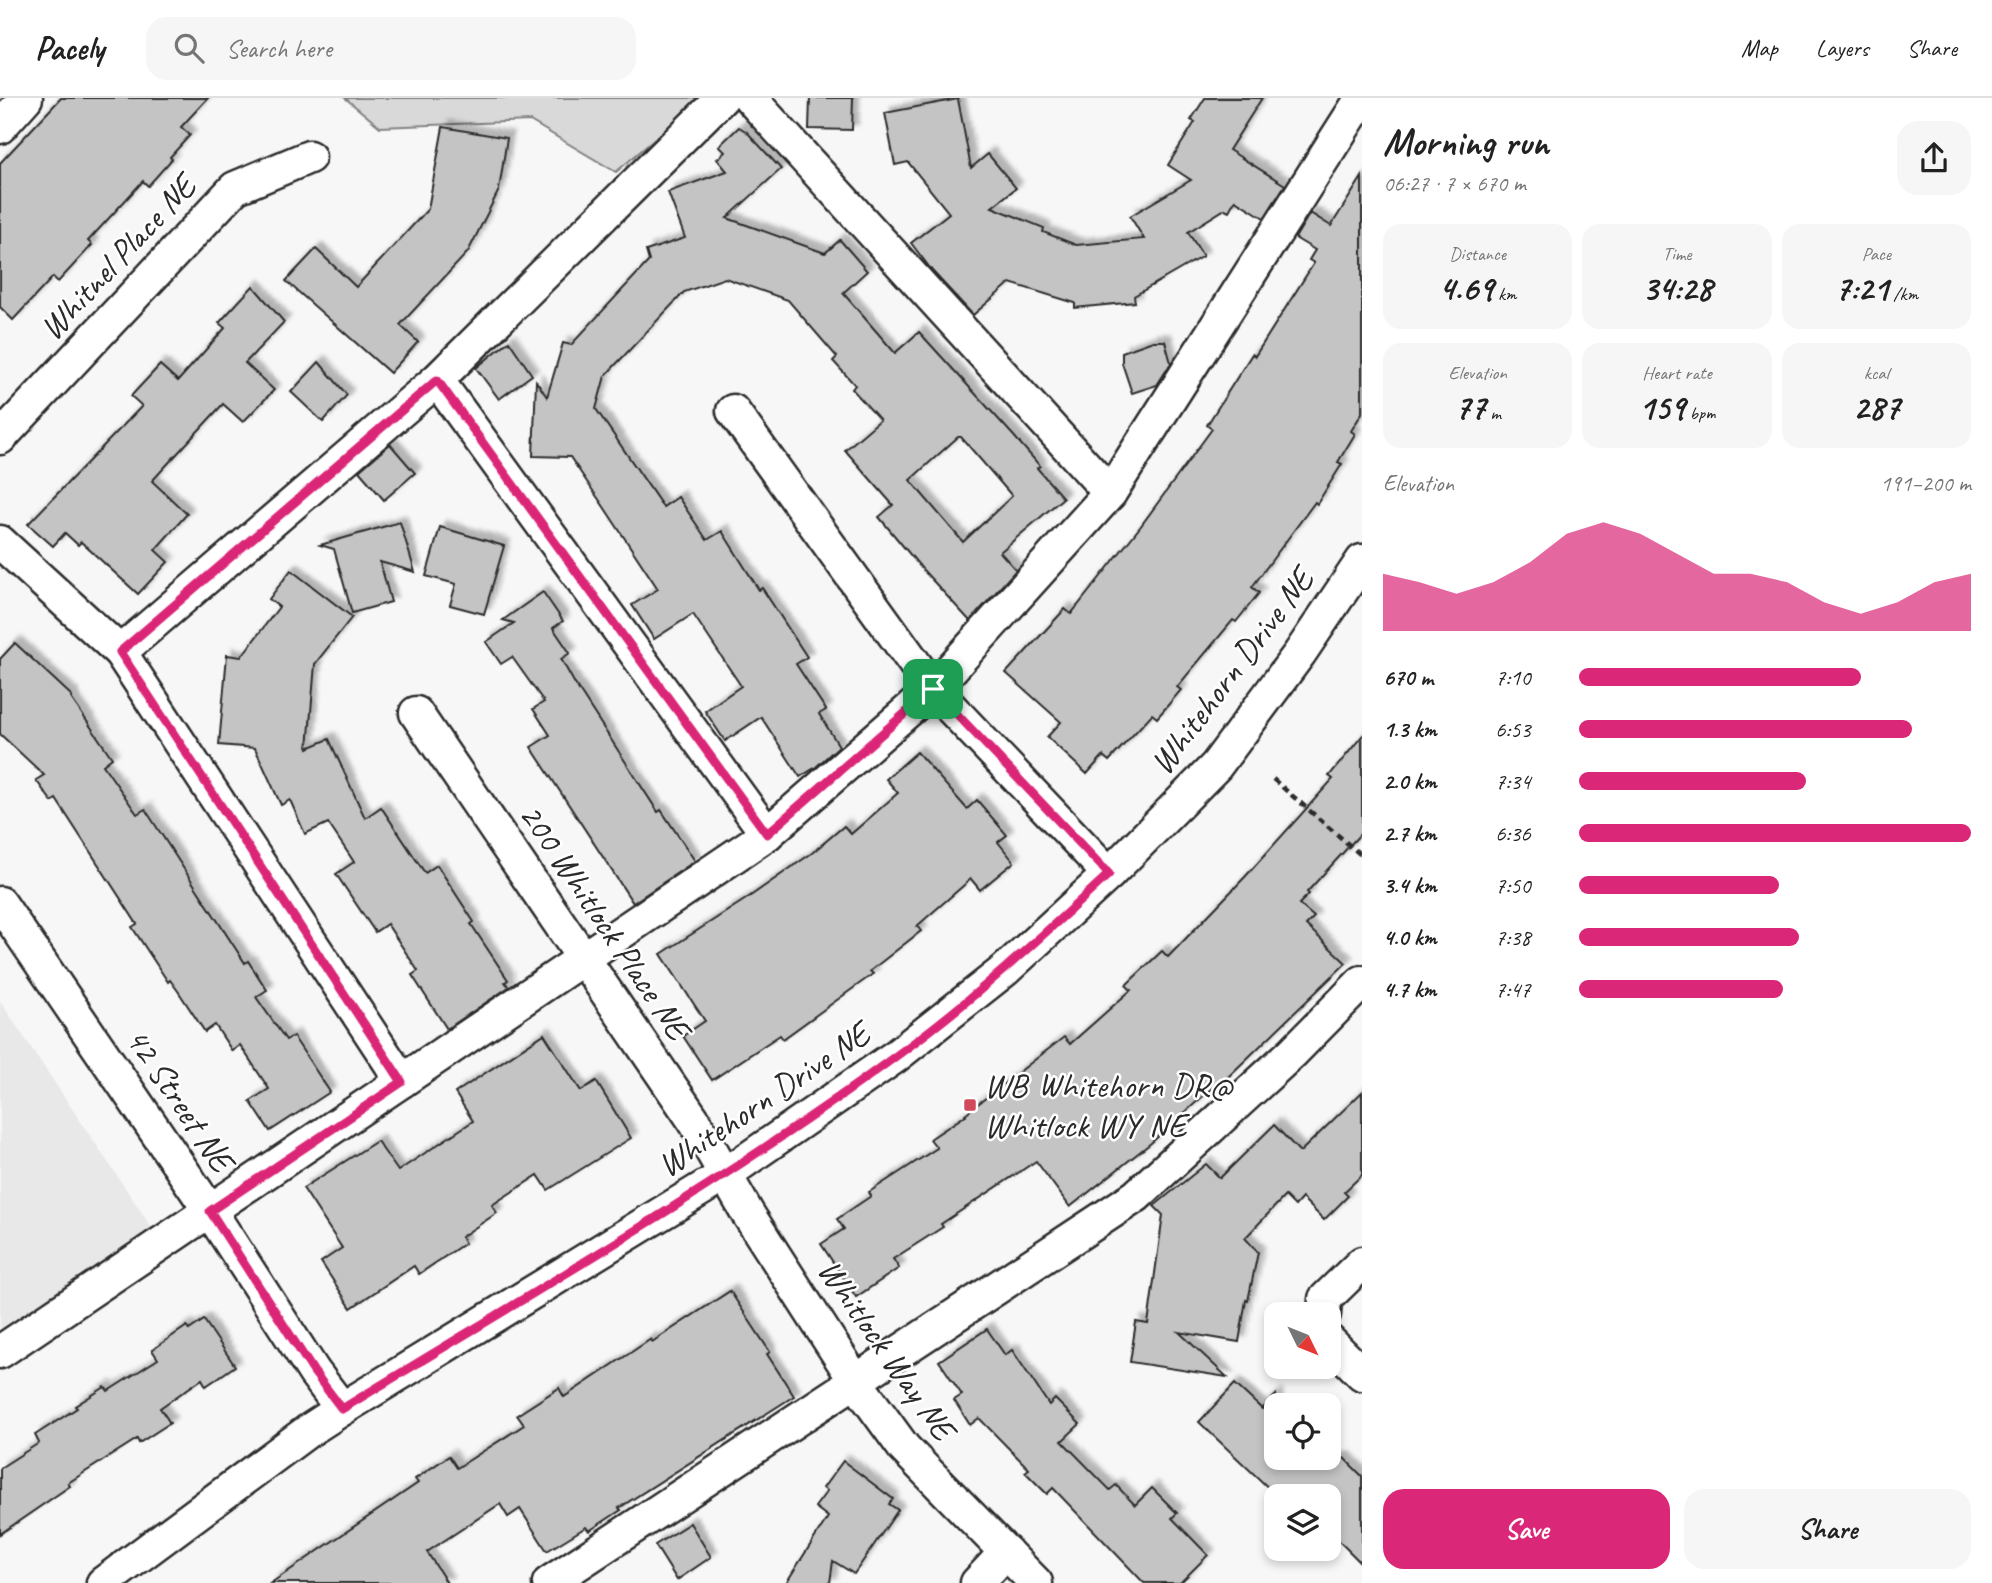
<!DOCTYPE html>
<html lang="en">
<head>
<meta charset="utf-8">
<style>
	body { margin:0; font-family:Caveat,sans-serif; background:#f6f6f6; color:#222; height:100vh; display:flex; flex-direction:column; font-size:26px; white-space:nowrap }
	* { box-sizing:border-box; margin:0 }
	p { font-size:23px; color:#767676 }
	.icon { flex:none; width:38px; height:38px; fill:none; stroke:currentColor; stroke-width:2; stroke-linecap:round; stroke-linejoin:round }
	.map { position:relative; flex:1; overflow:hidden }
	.side { display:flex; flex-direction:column; background:#fff; width:630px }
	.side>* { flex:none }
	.needle { width:46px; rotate:133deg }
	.fabs { position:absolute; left:1264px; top:1204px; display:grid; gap:14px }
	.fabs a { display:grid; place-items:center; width:77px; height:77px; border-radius:14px; background:#fff; box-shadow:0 4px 10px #0003; font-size:35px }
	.pin { position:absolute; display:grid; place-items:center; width:60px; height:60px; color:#fff; margin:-30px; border-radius:14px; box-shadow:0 4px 10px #0006 }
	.round { display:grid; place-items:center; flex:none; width:74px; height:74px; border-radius:21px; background:#f6f6f6 }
	.headline { display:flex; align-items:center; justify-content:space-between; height:119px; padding:0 21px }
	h1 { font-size:38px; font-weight:700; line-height:52px }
	.stats { display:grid; grid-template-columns:repeat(3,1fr); gap:10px; height:119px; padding:7px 21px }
	.stats div { display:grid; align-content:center; border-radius:18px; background:#f6f6f6; text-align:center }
	.stats b { font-size:35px; font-weight:700 }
	.stats small { font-size:19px; font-weight:400 }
	.stats p { font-size:19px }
	.chart { height:196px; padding:14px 21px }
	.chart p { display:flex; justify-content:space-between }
	.chart svg { width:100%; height:126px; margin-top:7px; fill:#db2777; opacity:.7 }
	.button { display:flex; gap:14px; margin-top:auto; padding:14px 21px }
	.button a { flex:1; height:80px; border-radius:21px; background:#db2777; color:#fff; font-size:28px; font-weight:700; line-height:80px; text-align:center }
	.button a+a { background:#f6f6f6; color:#222 }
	ul { padding:0 21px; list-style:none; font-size:23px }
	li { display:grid; grid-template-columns:112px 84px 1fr; align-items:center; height:52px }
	li i { height:18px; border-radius:9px; background:#db2777 }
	header { display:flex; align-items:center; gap:42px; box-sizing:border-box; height:98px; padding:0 35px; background:#fff; border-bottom:2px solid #e0e0e0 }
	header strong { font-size:33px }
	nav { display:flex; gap:38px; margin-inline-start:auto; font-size:24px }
	.search { width:490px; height:63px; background:#f6f6f6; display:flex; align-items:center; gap:18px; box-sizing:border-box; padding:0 24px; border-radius:21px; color:#767676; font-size:26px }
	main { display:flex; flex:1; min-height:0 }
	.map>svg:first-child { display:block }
</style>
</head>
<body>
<header>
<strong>Pacely</strong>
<div class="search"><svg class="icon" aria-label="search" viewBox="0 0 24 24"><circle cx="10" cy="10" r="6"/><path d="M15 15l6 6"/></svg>Search here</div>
<nav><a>Map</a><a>Layers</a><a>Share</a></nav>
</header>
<main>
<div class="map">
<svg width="1362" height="1485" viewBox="0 0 1362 1485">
	<defs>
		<filter id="shadow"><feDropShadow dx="6" dy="-6" stdDeviation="2" flood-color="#0004"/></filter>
	</defs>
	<rect width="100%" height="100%" fill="#f7f7f7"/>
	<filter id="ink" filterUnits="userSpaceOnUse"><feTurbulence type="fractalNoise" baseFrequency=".0143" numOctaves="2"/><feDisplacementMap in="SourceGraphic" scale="14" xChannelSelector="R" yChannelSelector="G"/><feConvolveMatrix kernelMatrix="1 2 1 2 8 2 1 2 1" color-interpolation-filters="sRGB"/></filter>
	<g filter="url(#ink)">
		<!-- built -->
		<polygon fill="#e8e8e8" points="0,903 154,1133 0,1235"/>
		<!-- green -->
		<polygon fill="#d9d9d9" stroke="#828282" stroke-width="2" points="345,0 703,0 616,74 530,23 380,29"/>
		<!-- building -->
		<g fill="#c4c4c4" stroke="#2b2b2b" stroke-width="2" fill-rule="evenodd" filter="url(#shadow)">
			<polygon points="61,0 208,0 181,29 190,37 170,59 172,61 148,88 143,83 88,143 92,147 58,184 53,179 13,222 0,209 0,65"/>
			<polygon points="810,0 853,0 852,32 809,31"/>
			<polygon points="1205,0 1262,0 1229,52 1285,87 1264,120 1235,102 1229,113 1225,111 1188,134 1203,158 1134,198 1135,204 1075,210 1075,205 1010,185 973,217 933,174 911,145 949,115 908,64 895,67 885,15 958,1 971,70 988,56 1016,90 992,109 1044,130 1043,134 1076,147 1144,141 1130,118 1191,82 1168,67 1195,24 1191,22"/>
			<polygon points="443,29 507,40 499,92 468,154 400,227 418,244 390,275 286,183 316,151 356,189 428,111"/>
			<path d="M 739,29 L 747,34 L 781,71 L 727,120 L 825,155 L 840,142 L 867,173 L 843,195 L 895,255 L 919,234 L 1012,336 L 1040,368 L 1037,370 L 1063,400 L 1000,454 L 1016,472 L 970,523 L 922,471 L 879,419 L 893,407 L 845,352 L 880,322 L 852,291 L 855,287 L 833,263 L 837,259 L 788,202 L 725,180 L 684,194 L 605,278 L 596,311 L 663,409 L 678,399 L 707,442 L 722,433 L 759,492 L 762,490 L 807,559 L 796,566 L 826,612 L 819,616 L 839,648 L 816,669 L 800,679 L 761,619 L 725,643 L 705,613 L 741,588 L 693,516 L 654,541 L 632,507 L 658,491 L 604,409 L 570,359 L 533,358 L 536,283 L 547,299 L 563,245 L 571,247 L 649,163 L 646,153 L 685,140 L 668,94 L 727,73 L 717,61 L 725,54 L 719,48 ZM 958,339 L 961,339 L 1012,398 L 963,444 L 910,382 Z"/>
			<polygon points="1362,79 1362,315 1351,333 1355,336 1338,364 1342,366 1317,406 1315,404 1252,489 1259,495 1236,524 1233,522 1177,589 1181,592 1157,620 1152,616 1109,663 1103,658 1087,676 1047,639 1061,624 1006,575 1065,511 1071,516 1140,429 1212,331 1207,327 1252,256 1255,258 1314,165 1309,162 1315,152 1295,140 1310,115 1331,128"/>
			<polygon points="253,188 284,224 245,265 274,292 243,324 223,306 152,383 187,416 155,452 168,464 138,496 81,444 78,447 65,435 53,448 28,426 142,308 131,298 160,267 178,283 225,230 219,225"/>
			<polygon points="509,243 532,277 499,301 476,270"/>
			<polygon points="1153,243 1165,243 1171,265 1157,287 1132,295 1122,265 1122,254"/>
			<polygon points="319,264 347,297 323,324 291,294"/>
			<polygon points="390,346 415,375 384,402 359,373"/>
			<polygon points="400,424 415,474 380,464 391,504 352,515 334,451 320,447"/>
			<polygon points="440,429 504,448 484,516 450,507 456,486 426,478"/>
			<polygon points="291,472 352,519 315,566 308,650 329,641 365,720 381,709 425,775 437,767 474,824 471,826 508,882 505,884 509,889 447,931 412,877 418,873 387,826 375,834 336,776 354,764 328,725 305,736 290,702 281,707 255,650 219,647 227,557 241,559 279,509 269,501"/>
			<polygon points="543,494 563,523 553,530 570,555 561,561 575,586 658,714 661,712 695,763 633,805 531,649 550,637 533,611 544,604 512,559 501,566 486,544 514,525 503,522"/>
			<polygon points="15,545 72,598 71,600 112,660 103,667 137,716 145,711 245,865 248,863 267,892 256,899 286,942 293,938 330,994 270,1033 250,1003 269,991 240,947 232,953 215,927 205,934 178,893 170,882 168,884 132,829 137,826 56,701 52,704 36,682 44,677 0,636 0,561"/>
			<polygon points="1362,638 1362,734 1307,794 1309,796 1299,806 1314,819 1306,827 1346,865 1229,978 1213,992 1212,990 1151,1045 1070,1109 1036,1063 941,1126 943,1129 893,1161 899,1170 856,1199 821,1146 844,1131 837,1121 871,1098 869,1094 937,1050 930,1041 966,1017 965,1016 1064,939 1070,946 1131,892 1126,887 1162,853 1168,859 1245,779 1333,681 1329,678"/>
			<polygon points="917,654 967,711 977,702 1007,737 998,744 1014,764 980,792 971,781 917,828 921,833 870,873 873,876 783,941 780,937 712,982 683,938 705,923 661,856 746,801 812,755 844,728 851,736 898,695 886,681"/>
			<polygon points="544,936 581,993 596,983 631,1040 548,1092 538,1077 492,1107 497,1115 461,1139 465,1145 419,1176 414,1168 351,1210 321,1164 342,1150 303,1090 377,1043 398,1073 473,1023 455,995"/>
			<polygon points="1362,994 1362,1077 1344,1094 1348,1098 1324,1122 1302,1100 1295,1108 1285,1098 1245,1140 1258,1154 1248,1203 1246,1202 1239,1244 1179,1234 1227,1279 1130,1264 1136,1224 1148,1226 1163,1117 1154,1108 1206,1066 1220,1080 1274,1027 1300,1054"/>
			<polygon points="730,1193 770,1254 767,1256 794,1298 619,1410 621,1412 589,1433 586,1429 547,1453 520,1411 508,1419 500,1406 427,1454 447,1485 271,1485 418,1385 415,1381 449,1358 457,1370 524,1327 517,1317 559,1290 564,1299 651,1241 652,1244"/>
			<polygon points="204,1222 235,1268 206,1288 202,1281 160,1310 170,1325 139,1345 137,1341 68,1385 70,1388 0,1436 0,1370 39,1345 35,1337 77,1310 75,1308 105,1289 108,1293 158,1261 152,1252 187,1228 189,1232"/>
			<polygon points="987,1231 1005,1257 1012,1252 1049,1307 1055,1301 1080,1326 1062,1343 1110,1392 1116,1387 1135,1407 1152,1390 1177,1415 1172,1420 1208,1457 1180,1485 1144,1485 1053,1390 1047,1396 1025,1374 1029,1371 979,1320 970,1327 954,1302 962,1297 939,1263"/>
			<polygon points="1235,1286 1262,1311 1276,1297 1276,1360 1344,1360 1362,1378 1362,1466 1328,1432 1328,1398 1277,1398 1199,1324"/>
			<polygon points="843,1363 893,1401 889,1406 898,1412 854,1476 833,1463 830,1485 786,1485 828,1419 815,1409 827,1393 823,1390"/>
			<polygon points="690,1425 711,1459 677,1482 655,1447"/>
		</g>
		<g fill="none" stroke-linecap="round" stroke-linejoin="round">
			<!-- minor casing -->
			<g stroke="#2b2b2b" stroke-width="37">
				<g id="minor">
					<polyline points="722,0 437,282 120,554 402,983 767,736 933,591 1110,395 1362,0"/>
					<polyline points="750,0 1110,395"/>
					<polyline points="0,29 26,0"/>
					<polyline points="437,282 767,736"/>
					<polyline points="733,313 933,591 1109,776"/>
					<polyline points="0,340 235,90 309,59"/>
					<polyline points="0,444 120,554"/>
					<polyline points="416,615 695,1024 748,1116 856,1284 904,1350 1036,1485"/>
					<polyline points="0,805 210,1113 314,1274 342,1311"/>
					<polyline points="1324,1216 1325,1201 1362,1165"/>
					<polyline points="1328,1242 1362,1276"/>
					<polyline points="0,1254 402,983"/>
					<polyline points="103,1485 308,1333 342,1311 726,1076 896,958 1005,872 1109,776 1216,668 1300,555 1362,463"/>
					<polyline points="549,1485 1136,1098 1292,955 1362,884"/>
					<polyline points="977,1485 1006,1454"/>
				</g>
			</g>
			<!-- path -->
			<polyline stroke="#2b2b2b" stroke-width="4.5" stroke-dasharray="7 5" stroke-linecap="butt" points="1273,681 1362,758"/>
			<!-- minor -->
			<use href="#minor" stroke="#fff" stroke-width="32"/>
		</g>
	</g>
	<g fill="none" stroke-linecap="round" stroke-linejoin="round" filter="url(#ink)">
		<!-- route casing -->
		<g stroke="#fff" stroke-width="14">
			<path id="route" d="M 437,282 L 767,736 L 933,591 L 1109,776 C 1040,840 972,903 896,958 C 720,1088 528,1197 342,1311 L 314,1274 L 210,1113 L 402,984 L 120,554 Z"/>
		</g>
		<!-- route -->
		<use href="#route" stroke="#db2777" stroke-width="9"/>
	</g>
	<!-- markers -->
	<rect fill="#d1495b" stroke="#fff" stroke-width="2.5" x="963" y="1000" width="14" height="14" rx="3.5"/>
	<g text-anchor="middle" stroke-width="5" stroke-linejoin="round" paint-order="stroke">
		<!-- street labels -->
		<g font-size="35" fill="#2b2b2b" stroke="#fff">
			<text transform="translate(117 159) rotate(-47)" y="12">Whitnel Place NE</text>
			<text transform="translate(1231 573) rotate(-53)" y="12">Whitehorn Drive NE</text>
			<text transform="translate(605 823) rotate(56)" y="12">200 Whitlock Place NE</text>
			<text transform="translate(180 1001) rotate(56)" y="12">42 Street NE</text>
			<text transform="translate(763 1001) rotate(-34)" y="12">Whitehorn Drive NE</text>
			<text transform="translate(887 1251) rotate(55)" y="12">Whitlock Way NE</text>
		</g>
		<!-- poi labels -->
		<g font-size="35" fill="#2b2b2b" stroke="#fff" text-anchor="start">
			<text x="984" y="999">WB Whitehorn DR@<tspan x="984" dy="40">Whitlock WY NE</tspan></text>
		</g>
	</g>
</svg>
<div class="fabs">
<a><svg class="needle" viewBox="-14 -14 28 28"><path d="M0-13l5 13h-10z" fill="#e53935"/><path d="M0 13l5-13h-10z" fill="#767676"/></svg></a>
<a><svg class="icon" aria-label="locate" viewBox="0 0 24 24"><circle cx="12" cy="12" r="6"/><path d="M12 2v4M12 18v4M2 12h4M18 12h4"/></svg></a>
<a><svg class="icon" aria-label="layers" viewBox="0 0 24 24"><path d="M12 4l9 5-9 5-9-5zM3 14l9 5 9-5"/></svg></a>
</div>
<div class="pin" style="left:933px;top:591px;background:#1e9e55"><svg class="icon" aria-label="arrive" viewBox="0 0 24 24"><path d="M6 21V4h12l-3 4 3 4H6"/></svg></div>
</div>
<section class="side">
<div class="headline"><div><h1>Morning run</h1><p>06:27 · 7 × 670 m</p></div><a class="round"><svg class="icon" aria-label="share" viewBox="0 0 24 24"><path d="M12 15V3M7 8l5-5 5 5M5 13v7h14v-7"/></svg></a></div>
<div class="stats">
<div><p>Distance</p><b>4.69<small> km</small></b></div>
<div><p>Time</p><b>34:28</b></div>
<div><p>Pace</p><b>7:21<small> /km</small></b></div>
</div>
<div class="stats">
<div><p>Elevation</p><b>77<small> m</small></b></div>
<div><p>Heart rate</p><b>159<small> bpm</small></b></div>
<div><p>kcal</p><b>287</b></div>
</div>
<div class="chart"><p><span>Elevation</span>191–200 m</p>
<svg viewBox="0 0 160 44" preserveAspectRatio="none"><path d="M0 44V24L10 27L20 31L30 27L40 20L50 10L60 6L70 10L80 17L90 24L100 24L110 27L120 34L130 38L140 34L150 27L160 24V44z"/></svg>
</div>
<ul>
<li><b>670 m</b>7:10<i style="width:72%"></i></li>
<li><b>1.3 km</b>6:53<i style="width:85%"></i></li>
<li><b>2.0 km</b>7:34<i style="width:58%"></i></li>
<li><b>2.7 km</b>6:36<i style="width:100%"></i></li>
<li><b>3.4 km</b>7:50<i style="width:51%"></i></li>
<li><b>4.0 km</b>7:38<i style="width:56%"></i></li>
<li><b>4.7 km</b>7:47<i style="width:52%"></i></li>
</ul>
<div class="button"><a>Save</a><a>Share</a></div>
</section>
</main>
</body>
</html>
